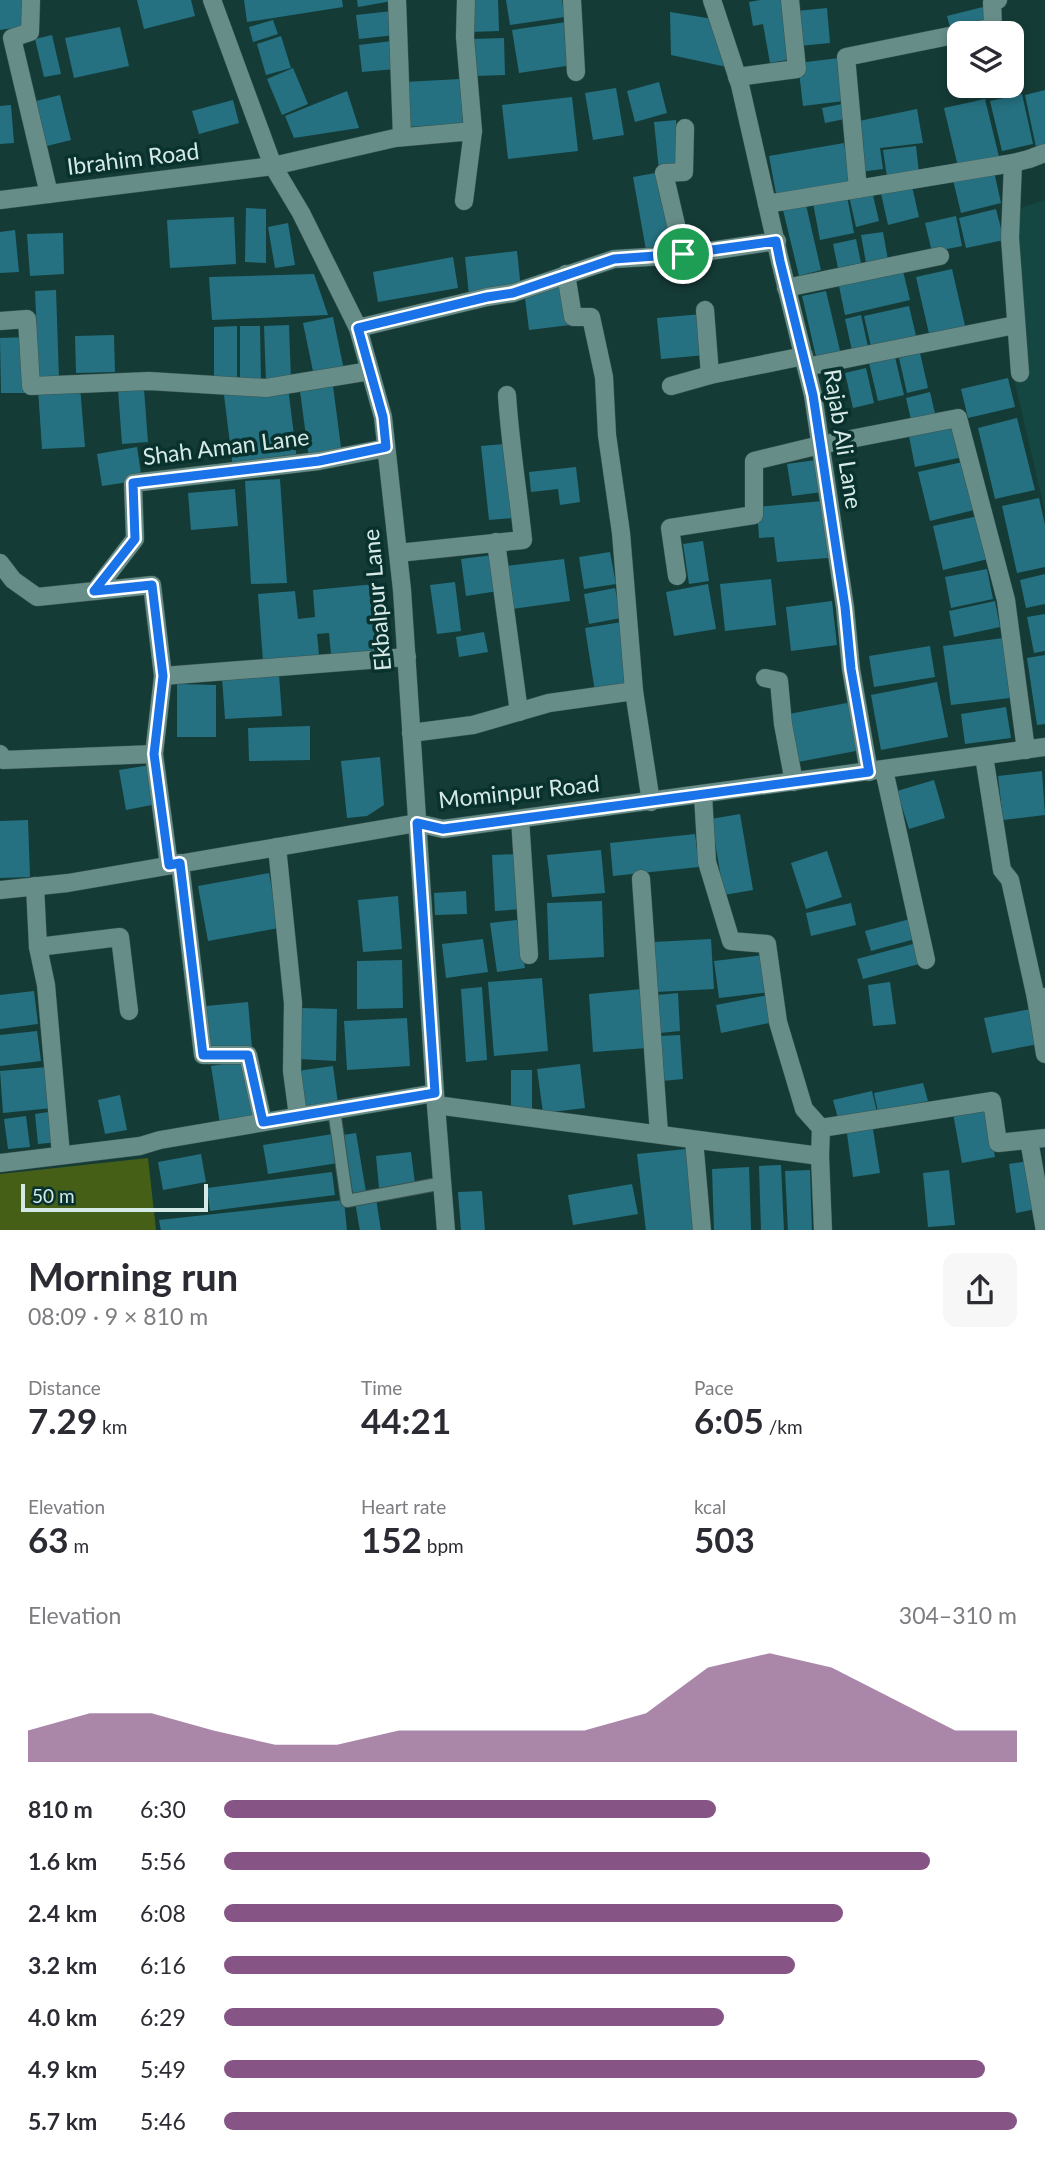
<!DOCTYPE html>
<html lang="en">
<head>
<meta charset="utf-8">
<style>
	body { margin:0; font-family:Lato,sans-serif; background:#f7f7f7; color:#2b2b33; height:100vh; display:flex; flex-direction:column; font-size:26px; white-space:nowrap }
	* { box-sizing:border-box; margin:0 }
	p { font-size:23px; color:#7c7c81 }
	.icon { flex:none; width:38px; height:38px; fill:none; stroke:currentColor; stroke-width:2; stroke-linecap:round; stroke-linejoin:round }
	.map { position:relative; height:1230px; overflow:hidden }
	.side { display:flex; flex-direction:column; background:#fff; flex:1 }
	.side>* { flex:none }
	.controls { position:absolute; left:947px; top:21px; display:grid; gap:14px }
	.controls a { display:grid; place-items:center; width:77px; height:77px; border-radius:14px; background:#fff; box-shadow:0 4px 10px #0003; font-size:35px }
	.scale { position:absolute; left:21px; bottom:18px; width:187px; box-sizing:border-box; padding-left:7px; border:4px solid #d5eae6; border-top:0; font-size:19px; line-height:24px; white-space:nowrap; color:#d5eae6; -webkit-text-stroke:5px #09312d; paint-order:stroke }
	.pin { position:absolute; display:grid; place-items:center; width:60px; height:60px; color:#fff; margin:-30px; border:4px solid #fff; border-radius:50%; box-shadow:0 2px 7px #0007 }
	.round { display:grid; place-items:center; flex:none; width:74px; height:74px; border-radius:14px; background:#f7f7f7 }
	.head { display:flex; align-items:center; justify-content:space-between; height:119px; padding:0 28px }
	h1 { font-size:38px; font-weight:700; line-height:52px }
	.stats { display:grid; grid-template-columns:repeat(3,1fr); gap:10px; height:119px; padding:7px 28px }
	.stats div { display:grid; align-content:center }
	.stats b { font-size:35px; font-weight:700 }
	.stats small { font-size:19px; font-weight:400 }
	.stats p { font-size:19px }
	.chart { height:196px; padding:14px 28px }
	.chart p { display:flex; justify-content:space-between }
	.chart svg { width:100%; height:126px; margin-top:7px; fill:#875585; opacity:.7 }
	ul { padding:0 28px; list-style:none; font-size:23px }
	li { display:grid; grid-template-columns:112px 84px 1fr; align-items:center; height:52px }
	li i { height:18px; border-radius:9px; background:#875585 }
	.map>svg:first-child { display:block }
</style>
</head>
<body>
<div class="map">
<svg width="1045" height="1231" viewBox="0 0 1045 1231">
	<rect width="100%" height="100%" fill="#153b37"/>
	<!-- built -->
	<polygon fill="#144742" points="1045,200 1045,512 1014,379 1027,374 1026,322 1005,235 1002,214"/>
	<!-- green -->
	<polygon fill="#465f16" points="148,1158 156,1230 0,1230 0,1174"/>
	<!-- building -->
	<g fill="#257181">
		<polygon points="0,0 23,0 27,26 0,30"/>
		<polygon points="137,0 191,0 195,16 144,29"/>
		<polygon points="244,0 342,0 343,7 247,22"/>
		<polygon points="357,0 392,0 392,1 358,7"/>
		<polygon points="470,0 498,0 499,31 471,32"/>
		<polygon points="506,0 562,0 565,17 510,25"/>
		<polygon points="760,0 782,0 792,59 770,63 763,24 753,26 749,2"/>
		<polygon points="987,6 991,26 952,35 947,16"/>
		<polygon points="827,8 830,43 799,46 796,11"/>
		<polygon points="392,11 395,35 359,39 356,15"/>
		<polygon points="670,12 713,19 727,67 671,55"/>
		<polygon points="273,20 278,34 253,42 249,27"/>
		<polygon points="566,22 573,65 519,73 512,30"/>
		<polygon points="120,27 129,66 74,78 65,38"/>
		<polygon points="52,35 61,74 44,77 35,39"/>
		<polygon points="281,36 291,68 266,75 257,44"/>
		<polygon points="504,38 505,75 474,76 472,39"/>
		<polygon points="392,41 395,69 362,72 359,45"/>
		<polygon points="959,41 959,64 955,65 950,43"/>
		<polygon points="839,58 844,101 803,106 798,63"/>
		<polygon points="293,68 308,104 282,115 267,79"/>
		<polygon points="460,79 463,124 407,127 404,82"/>
		<polygon points="659,82 667,113 635,122 627,91"/>
		<polygon points="988,86 1011,86 1012,89 990,93"/>
		<polygon points="616,88 624,135 593,140 585,93"/>
		<polygon points="1045,90 1045,145 1036,147 1025,95"/>
		<polygon points="347,91 359,128 294,138 285,116"/>
		<polygon points="1022,94 1033,144 1002,151 990,101"/>
		<polygon points="60,95 71,140 43,147 32,102"/>
		<polygon points="572,97 578,151 508,159 502,105"/>
		<polygon points="985,99 1000,161 959,171 944,108"/>
		<polygon points="233,100 239,123 199,134 192,111"/>
		<polygon points="847,103 850,118 825,123 822,108"/>
		<polygon points="11,105 14,143 0,144 0,106"/>
		<polygon points="917,109 923,143 880,148 883,169 859,172 854,122"/>
		<polygon points="676,120 680,168 659,170 654,122"/>
		<polygon points="844,143 852,185 777,199 769,156"/>
		<polygon points="916,146 919,173 887,177 883,150"/>
		<polygon points="993,167 1001,203 961,213 952,176"/>
		<polygon points="661,172 675,244 646,250 633,177"/>
		<polygon points="911,182 919,217 888,225 880,189"/>
		<polygon points="872,191 879,221 856,227 849,196"/>
		<polygon points="847,196 854,233 820,240 813,203"/>
		<polygon points="806,205 821,270 799,276 783,210"/>
		<polygon points="246,208 266,209 266,263 245,262"/>
		<polygon points="996,209 1004,240 966,248 959,218"/>
		<polygon points="956,216 962,246 932,252 925,223"/>
		<polygon points="234,217 236,264 170,268 167,220"/>
		<polygon points="288,223 295,265 275,268 268,227"/>
		<polygon points="15,230 19,272 0,273 0,232"/>
		<polygon points="883,232 888,260 866,263 861,235"/>
		<polygon points="63,233 64,274 30,276 27,234"/>
		<polygon points="856,239 861,263 838,268 833,244"/>
		<polygon points="517,251 521,289 469,295 465,257"/>
		<polygon points="453,257 458,288 378,302 373,272"/>
		<polygon points="952,269 966,330 930,338 916,277"/>
		<polygon points="903,271 910,300 845,315 839,286"/>
		<polygon points="314,274 328,315 212,320 209,277"/>
		<polygon points="565,285 570,325 529,330 524,290"/>
		<polygon points="56,290 59,379 39,380 35,291"/>
		<polygon points="826,291 841,355 817,361 802,296"/>
		<polygon points="909,306 917,340 872,351 864,316"/>
		<polygon points="702,314 706,355 661,359 657,318"/>
		<polygon points="861,315 869,351 853,355 845,319"/>
		<polygon points="333,317 344,370 314,376 303,323"/>
		<polygon points="289,325 291,381 266,382 264,326"/>
		<polygon points="237,326 237,381 214,381 214,327"/>
		<polygon points="240,326 260,326 261,382 240,382"/>
		<polygon points="114,335 115,372 76,373 75,336"/>
		<polygon points="27,337 28,393 1,393 0,338"/>
		<polygon points="920,353 928,388 907,393 899,358"/>
		<polygon points="895,357 904,395 878,401 869,363"/>
		<polygon points="866,368 874,403 853,408 845,373"/>
		<polygon points="1008,378 1015,407 968,418 961,389"/>
		<polygon points="80,386 85,447 42,449 38,389"/>
		<polygon points="333,386 342,455 309,459 300,391"/>
		<polygon points="288,387 297,460 233,468 224,395"/>
		<polygon points="144,389 148,442 122,444 118,390"/>
		<polygon points="930,392 936,418 912,424 906,398"/>
		<polygon points="1017,418 1035,490 995,499 978,428"/>
		<polygon points="957,426 963,457 915,467 909,436"/>
		<polygon points="504,444 513,518 489,520 481,446"/>
		<polygon points="137,447 142,480 102,486 97,454"/>
		<polygon points="816,460 822,492 792,496 787,464"/>
		<polygon points="967,461 978,509 930,521 918,472"/>
		<polygon points="576,467 580,502 560,505 558,489 531,492 529,472"/>
		<polygon points="280,479 287,583 251,584 245,481"/>
		<polygon points="235,489 238,526 191,530 188,493"/>
		<polygon points="1039,498 1045,525 1045,567 1017,573 1002,506"/>
		<polygon points="823,501 828,558 777,562 774,537 759,538 757,507"/>
		<polygon points="978,516 988,559 943,570 933,526"/>
		<polygon points="703,541 709,581 689,584 683,544"/>
		<polygon points="610,552 616,584 584,589 579,557"/>
		<polygon points="493,555 498,591 466,596 461,559"/>
		<polygon points="564,559 570,601 512,609 506,566"/>
		<polygon points="987,569 993,599 951,608 945,577"/>
		<polygon points="1045,574 1045,604 1026,608 1020,580"/>
		<polygon points="771,579 776,625 725,631 720,584"/>
		<polygon points="455,582 461,631 437,634 430,585"/>
		<polygon points="375,584 381,650 331,654 329,633 317,634 319,655 263,661 258,594 295,591 298,619 315,617 313,590"/>
		<polygon points="708,584 716,629 674,636 666,592"/>
		<polygon points="615,588 621,618 589,624 584,594"/>
		<polygon points="832,601 837,645 791,651 786,607"/>
		<polygon points="995,601 1000,627 954,637 949,611"/>
		<polygon points="1045,614 1045,651 1034,653 1027,617"/>
		<polygon points="622,622 631,686 595,692 585,628"/>
		<polygon points="484,632 488,652 459,657 456,637"/>
		<polygon points="1003,638 1010,698 951,705 943,646"/>
		<polygon points="930,646 935,677 874,687 869,656"/>
		<polygon points="1045,655 1045,724 1037,725 1027,658"/>
		<polygon points="279,674 282,716 225,719 222,677"/>
		<polygon points="937,682 948,737 881,750 871,695"/>
		<polygon points="177,684 216,685 216,737 177,737"/>
		<polygon points="852,702 861,750 798,762 789,714"/>
		<polygon points="1006,707 1011,738 965,744 961,714"/>
		<polygon points="310,726 310,760 249,761 248,728"/>
		<polygon points="380,757 384,805 367,816 347,818 341,761"/>
		<polygon points="150,765 157,804 126,810 119,770"/>
		<polygon points="1042,771 1045,815 1003,820 998,776"/>
		<polygon points="934,780 945,818 909,829 897,791"/>
		<polygon points="740,814 753,890 724,895 711,819"/>
		<polygon points="28,820 30,877 0,878 0,821"/>
		<polygon points="695,834 699,867 613,876 610,843"/>
		<polygon points="601,850 605,893 552,897 547,855"/>
		<polygon points="827,851 842,897 806,909 791,863"/>
		<polygon points="519,854 522,909 495,911 492,855"/>
		<polygon points="269,873 279,928 208,941 198,886"/>
		<polygon points="466,891 467,914 435,915 434,893"/>
		<polygon points="398,896 402,949 363,952 358,900"/>
		<polygon points="602,901 604,957 549,960 547,903"/>
		<polygon points="851,903 856,925 811,936 806,913"/>
		<polygon points="910,919 915,939 871,951 865,931"/>
		<polygon points="517,920 525,968 497,972 490,923"/>
		<polygon points="483,939 488,972 446,978 442,944"/>
		<polygon points="711,939 714,989 656,992 653,942"/>
		<polygon points="913,944 919,964 863,979 857,959"/>
		<polygon points="765,955 770,992 719,998 714,961"/>
		<polygon points="402,960 403,1008 357,1009 357,961"/>
		<polygon points="542,978 548,1051 494,1056 488,982"/>
		<polygon points="890,982 896,1024 873,1026 868,985"/>
		<polygon points="482,987 487,1060 466,1062 461,989"/>
		<polygon points="642,989 647,1048 593,1052 589,994"/>
		<polygon points="34,991 38,1024 0,1029 0,995"/>
		<polygon points="678,993 680,1031 660,1033 657,995"/>
		<polygon points="768,995 774,1022 721,1033 716,1005"/>
		<polygon points="248,1002 252,1048 210,1052 206,1006"/>
		<polygon points="301,1008 337,1009 336,1061 299,1059"/>
		<polygon points="1031,1009 1038,1044 992,1053 984,1018"/>
		<polygon points="407,1018 410,1066 347,1070 344,1021"/>
		<polygon points="37,1031 41,1061 0,1066 0,1035"/>
		<polygon points="680,1035 683,1079 662,1081 660,1036"/>
		<polygon points="248,1060 257,1119 220,1124 211,1066"/>
		<polygon points="580,1064 585,1108 543,1113 537,1069"/>
		<polygon points="333,1066 338,1104 303,1110 297,1071"/>
		<polygon points="48,1067 52,1108 3,1113 0,1071"/>
		<rect x="511" y="1070" width="21" height="40"/>
		<polygon points="923,1083 928,1101 878,1112 874,1093"/>
		<polygon points="872,1091 877,1112 839,1122 833,1100"/>
		<polygon points="120,1095 127,1130 105,1134 98,1100"/>
		<polygon points="987,1107 995,1157 962,1163 953,1113"/>
		<polygon points="55,1111 58,1142 38,1144 35,1114"/>
		<polygon points="26,1116 30,1147 8,1149 4,1119"/>
		<polygon points="872,1123 880,1173 853,1177 846,1127"/>
		<polygon points="356,1133 366,1192 353,1194 343,1135"/>
		<polygon points="333,1134 338,1163 268,1174 263,1145"/>
		<polygon points="686,1149 695,1231 646,1231 637,1154"/>
		<polygon points="411,1152 415,1184 379,1188 376,1156"/>
		<polygon points="201,1154 206,1182 163,1190 158,1162"/>
		<polygon points="1028,1161 1036,1209 1016,1213 1009,1164"/>
		<polygon points="781,1165 784,1231 761,1231 759,1166"/>
		<polygon points="749,1167 751,1231 714,1231 712,1169"/>
		<polygon points="810,1170 812,1231 788,1231 785,1171"/>
		<polygon points="949,1170 955,1225 928,1227 923,1173"/>
		<polygon points="332,1172 335,1195 210,1211 207,1188"/>
		<polygon points="632,1184 638,1214 573,1225 568,1195"/>
		<polygon points="482,1191 485,1231 461,1231 458,1192"/>
		<polygon points="376,1198 381,1231 360,1231 355,1202"/>
		<polygon points="344,1200 347,1231 161,1231 159,1220"/>
	</g>
	<g fill="none" stroke-linecap="round" stroke-linejoin="round">
		<!-- service casing -->
		<g stroke="#3a5552" stroke-width="14">
			<polyline id="service" points="334,1110 347,1201 443,1183"/>
		</g>
		<!-- minor casing -->
		<g stroke="#3a5552" stroke-width="19">
			<g id="minor">
				<polyline points="31,0 30,32 12,38 49,194"/>
				<polyline points="212,0 273,166 301,213 358,328 383,417 402,590 435,1093 446,1231"/>
				<polyline points="397,0 402,137"/>
				<polyline points="466,0 465,37 473,131"/>
				<polyline points="572,0 576,72"/>
				<polyline points="712,0 740,85 780,261 813,395 845,607 851,669 869,772"/>
				<polyline points="963,33 993,27 992,3 998,0"/>
				<polyline points="737,77 797,69 790,0"/>
				<polyline points="1013,163 1010,238 1020,373"/>
				<polyline points="858,189 846,57 959,34"/>
				<polyline points="0,200 273,166 395,138 473,131 464,201"/>
				<polyline points="767,204 1013,163 1029,159 1045,153"/>
				<polyline points="683,255 664,173 684,172 685,128"/>
				<polyline points="566,274 573,317 591,317 604,377 607,435 621,533 634,691 651,802"/>
				<polyline points="786,288 940,256"/>
				<polyline points="705,310 710,375"/>
				<polyline points="0,321 27,319 31,386 149,381 266,388 370,371"/>
				<polyline points="358,328 487,297 513,293 614,259 683,255 777,241"/>
				<polyline points="806,367 1015,325"/>
				<polyline points="671,386 710,375 804,356"/>
				<polyline points="496,542 519,712"/>
				<path d="M 398,553 L 523,540 C 518,491 510,443 507,395"/>
				<polyline points="0,563 13,580 37,597 95,591 135,539 133,483 319,461 386,448"/>
				<polyline points="677,576 670,528 754,515 754,461 820,445 958,418 1006,600 1026,750"/>
				<polyline points="95,591 152,585 163,676 154,754 169,865"/>
				<polyline points="163,676 407,657"/>
				<polyline points="765,678 779,681 783,724 794,782"/>
				<polyline points="411,733 473,725 549,703 634,691"/>
				<polyline points="0,754 3,760 154,754"/>
				<polyline points="984,756 1002,870 1010,880 1036,998"/>
				<polyline points="884,770 926,960"/>
				<polyline points="703,795 707,862 731,941 767,944 778,1022 804,1109 821,1128 820,1156 823,1231"/>
				<polyline points="520,819 529,955"/>
				<polyline points="277,847 293,1003 292,1071 298,1116"/>
				<polyline points="180,863 203,1055 248,1055 263,1122"/>
				<polyline points="641,879 659,1134"/>
				<polyline points="35,886 38,947 46,985 61,1155"/>
				<polyline points="0,890 68,883 417,823 443,829 1045,747"/>
				<polyline points="38,947 120,937 129,1011"/>
				<polyline points="1045,997 1036,998 1045,1054"/>
				<polyline points="436,1105 820,1156"/>
				<polyline points="821,1128 992,1101 998,1143 1045,1138"/>
				<polyline points="694,1140 702,1231"/>
				<polyline points="1029,1140 1045,1231"/>
				<polyline points="0,1163 140,1146 160,1140 435,1093"/>
			</g>
		</g>
		<!-- service -->
		<use href="#service" stroke="#678d88" stroke-width="12"/>
		<!-- minor -->
		<use href="#minor" stroke="#678d88" stroke-width="18"/>
	</g>
	<g fill="none" stroke-linecap="round" stroke-linejoin="round">
		<!-- route casing -->
		<g stroke="#fff" stroke-width="14">
			<polygon id="route" points="776,241 780,261 813,395 845,607 851,669 869,772 443,829 417,823 435,1093 263,1122 248,1055 203,1055 180,863 169,865 154,754 163,676 152,585 94,591 135,539 133,483 319,461 386,447 383,417 358,328 487,297 513,293 614,259 683,254"/>
		</g>
		<!-- route -->
		<use href="#route" stroke="#1a73e8" stroke-width="9"/>
	</g>
	<g text-anchor="middle" stroke-width="7" stroke-linejoin="round" paint-order="stroke">
		<!-- street labels -->
		<g font-size="23" fill="#d5eae6" stroke="#09312d">
			<text transform="translate(133 159) rotate(-7)" y="8">Ibrahim Road</text>
			<text transform="translate(843 439) rotate(81)" y="8">Rajab Ali Lane</text>
			<text transform="translate(226 447) rotate(-7)" y="8">Shah Aman Lane</text>
			<text transform="translate(377 600) rotate(-95)" y="8">Ekbalpur Lane</text>
			<text transform="translate(519 792) rotate(-6)" y="8">Mominpur Road</text>
		</g>
	</g>
</svg>
<div class="controls">
<a><svg class="icon" aria-label="layers" viewBox="0 0 24 24"><path d="M12 4l9 5-9 5-9-5zM3 14l9 5 9-5"/></svg></a>
</div>
<div class="scale">50 m</div>
<div class="pin" style="left:683px;top:254px;background:#1e9e55"><svg class="icon" aria-label="arrive" viewBox="0 0 24 24"><path d="M6 21V4h12l-3 4 3 4H6"/></svg></div>
</div>
<section class="side">
<div class="head"><div><h1>Morning run</h1><p>08:09 · 9 × 810 m</p></div><a class="round"><svg class="icon" aria-label="share" viewBox="0 0 24 24"><path d="M12 15V3M7 8l5-5 5 5M5 13v7h14v-7"/></svg></a></div>
<div class="stats">
<div><p>Distance</p><b>7.29<small> km</small></b></div>
<div><p>Time</p><b>44:21</b></div>
<div><p>Pace</p><b>6:05<small> /km</small></b></div>
</div>
<div class="stats">
<div><p>Elevation</p><b>63<small> m</small></b></div>
<div><p>Heart rate</p><b>152<small> bpm</small></b></div>
<div><p>kcal</p><b>503</b></div>
</div>
<div class="chart"><p><span>Elevation</span>304–310 m</p>
<svg viewBox="0 0 160 44" preserveAspectRatio="none"><path d="M0 44V33L10 27L20 27L30 33L40 38L50 38L60 33L70 33L80 33L90 33L100 27L110 11L120 6L130 11L140 22L150 33L160 33V44z"/></svg>
</div>
<ul>
<li><b>810 m</b>6:30<i style="width:62%"></i></li>
<li><b>1.6 km</b>5:56<i style="width:89%"></i></li>
<li><b>2.4 km</b>6:08<i style="width:78%"></i></li>
<li><b>3.2 km</b>6:16<i style="width:72%"></i></li>
<li><b>4.0 km</b>6:29<i style="width:63%"></i></li>
<li><b>4.9 km</b>5:49<i style="width:96%"></i></li>
<li><b>5.7 km</b>5:46<i style="width:100%"></i></li>
</ul>
</section>
</body>
</html>
